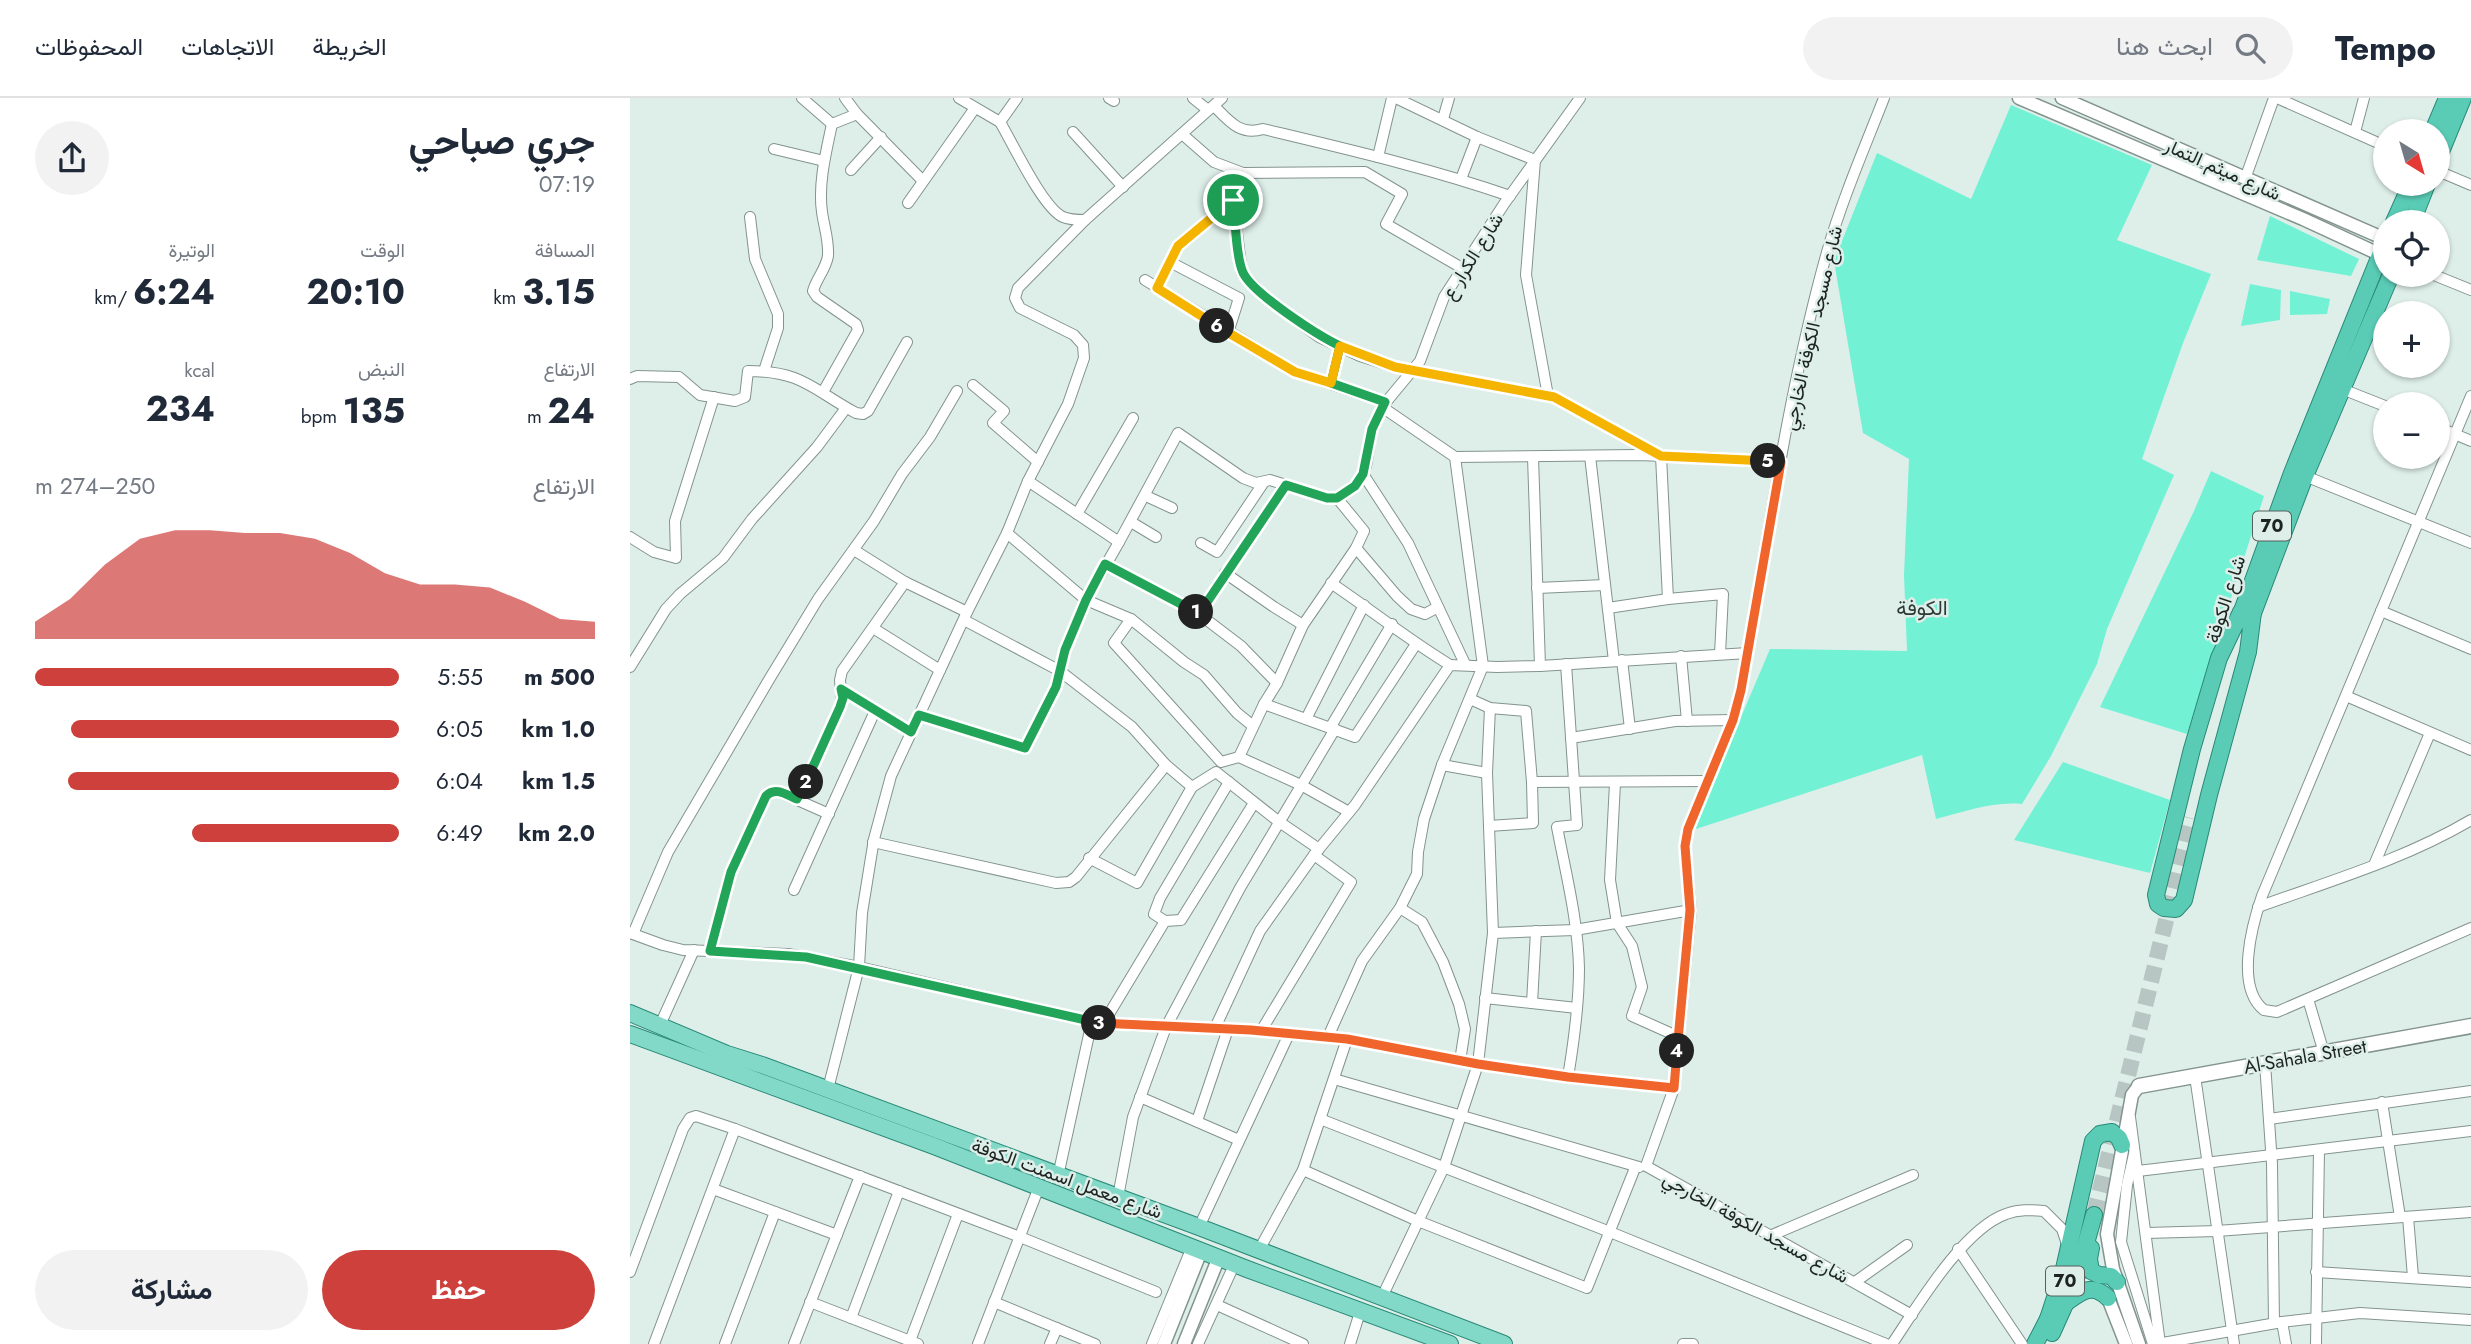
<!DOCTYPE html>
<html lang="ar">
<head>
<meta charset="utf-8">
<style>
	body { margin:0; font-family:Jost,Vazirmatn,sans-serif; background:#f2f2f3; color:#1f2937; direction:rtl; height:100vh; display:flex; flex-direction:column; font-size:26px; white-space:nowrap }
	* { box-sizing:border-box; margin:0 }
	p { font-size:23px; color:#747a83 }
	.icon { flex:none; width:38px; height:38px; fill:none; stroke:currentColor; stroke-width:2; stroke-linecap:round; stroke-linejoin:round }
	.map { position:relative; flex:1; overflow:hidden; direction:ltr }
	.panel { display:flex; flex-direction:column; background:#fff; width:630px }
	.panel>* { flex:none }
	.needle { width:46px; rotate:143deg }
	.tools { position:absolute; left:1743px; top:21px; display:grid; gap:14px }
	.tools a { display:grid; place-items:center; width:77px; height:77px; border-radius:50%; background:#fff; box-shadow:0 2px 5px #0004; font-size:35px }
	.pin { position:absolute; display:grid; place-items:center; width:60px; height:60px; color:#fff; margin:-30px; border:4px solid #fff; border-radius:50%; box-shadow:0 2px 7px #0007 }
	.km { position:absolute; width:35px; height:35px; margin:-18px; border-radius:50%; background:#222; color:#fff; font-size:19px; line-height:35px; text-align:center }
	.round { display:grid; place-items:center; flex:none; width:74px; height:74px; border-radius:37px; background:#f2f2f3 }
	.overview { display:flex; align-items:center; justify-content:space-between; height:119px; padding:0 35px }
	h1 { font-size:38px; font-weight:700; line-height:52px }
	.metrics { display:grid; grid-template-columns:repeat(3,1fr); gap:10px; height:119px; padding:7px 35px }
	.metrics div { display:grid; align-content:center }
	.metrics b { font-size:35px; font-weight:700 }
	.metrics small { font-size:19px; font-weight:400 }
	.metrics p { font-size:19px }
	.chart { height:196px; padding:14px 35px }
	.chart p { display:flex; justify-content:space-between }
	.chart svg { width:100%; height:126px; margin-top:7px; fill:#ce403b; opacity:.7 }
	.button { display:flex; gap:14px; margin-top:auto; padding:14px 35px }
	.button a { flex:1; height:80px; border-radius:42px; background:#ce403b; color:#fff; font-size:28px; font-weight:700; line-height:80px; text-align:center }
	.button a+a { background:#f2f2f3; color:#1f2937 }
	ul { padding:0 35px; list-style:none; font-size:23px }
	li { display:grid; grid-template-columns:112px 84px 1fr; align-items:center; height:52px }
	li i { height:18px; border-radius:9px; background:#ce403b }
	header { display:flex; align-items:center; gap:42px; box-sizing:border-box; height:98px; padding:0 35px; background:#fff; border-bottom:2px solid #e0e1e3 }
	header strong { font-size:33px }
	nav { display:flex; gap:38px; margin-inline-start:auto; font-size:24px }
	.search { width:490px; height:63px; background:#f2f2f3; display:flex; align-items:center; gap:18px; box-sizing:border-box; padding:0 24px; border-radius:38px; color:#747a83; font-size:26px }
	main { display:flex; flex:1; min-height:0 }
	.map>svg:first-child { display:block }
</style>
</head>
<body>
<header>
<strong>Tempo</strong>
<div class="search"><svg class="icon" aria-label="search" viewBox="0 0 24 24"><circle cx="10" cy="10" r="6"/><path d="M15 15l6 6"/></svg>ابحث هنا</div>
<nav><a>الخريطة</a><a>الاتجاهات</a><a>المحفوظات</a></nav>
</header>
<main>
<div class="map">
<svg width="1841" height="1246" viewBox="0 0 1841 1246">
	<rect width="100%" height="100%" fill="#deefea"/>
	<!-- green -->
	<g fill="#72f1d4">
		<path d="M 1381,7 L 1522,67 L 1487,142 L 1581,176 L 1553,245 L 1512,361 L 1544,377 L 1477,531 L 1467,566 L 1421,658 L 1392,706 C 1363,703 1333,714 1306,721 L 1292,657 L 1063,732 L 1140,551 L 1277,553 L 1274,477 L 1279,361 L 1233,335 L 1204,163 L 1247,55 L 1341,101 Z"/>
		<polygon points="1640,118 1729,161 1721,178 1627,162"/>
		<polygon points="1620,186 1651,192 1650,222 1611,228"/>
		<polygon points="1660,193 1700,201 1697,216 1660,217"/>
		<polygon points="1581,373 1634,398 1557,636 1470,609 1564,413"/>
		<polygon points="1433,664 1540,702 1520,775 1384,742"/>
	</g>
	<g fill="none" stroke-linecap="round" stroke-linejoin="round">
		<!-- trunk-tunnel -->
		<polyline stroke="#b7c6c2" stroke-width="16" stroke-dasharray="16 8" stroke-linecap="butt" points="1464,1117 1561,720"/>
		<!-- minor casing -->
		<g stroke="#83938e" stroke-width="12">
			<g id="minor">
				<polyline points="172,0 202,26"/>
				<polyline points="215,0 227,16"/>
				<polyline points="329,0 370,24 387,0"/>
				<polyline points="479,0 484,3"/>
				<polyline points="563,0 578,12"/>
				<polyline points="766,0 847,39 905,62 896,177 918,298"/>
				<polyline points="1647,0 1755,48"/>
				<path d="M 584,8 C 599,23 610,38 633,31 C 716,51 799,70 880,98"/>
				<polyline points="813,21 819,0"/>
				<path d="M 370,24 C 383,46 413,110 433,119 C 440,122 448,122 455,122"/>
				<polyline points="443,34 493,89"/>
				<polyline points="1725,34 1734,0"/>
				<polyline points="552,36 584,64 613,75 735,74 772,96 756,126 832,170"/>
				<polyline points="144,51 194,63"/>
				<polyline points="748,59 762,0"/>
				<polyline points="221,72 251,39"/>
				<polyline points="1808,73 1841,87"/>
				<polyline points="613,75 603,102 612,175 636,200 689,239 730,258 765,269 924,299 1031,358 1038,501"/>
				<polyline points="831,81 847,39"/>
				<polyline points="1615,81 1644,0"/>
				<polyline points="278,105 345,10"/>
				<polyline points="120,119 125,161 148,216 148,230 134,273"/>
				<polyline points="540,164 609,200 598,235"/>
				<polyline points="1804,177 1841,192"/>
				<polyline points="515,182 665,274 755,304"/>
				<polyline points="527,190 548,148 603,102"/>
				<path d="M 0,281 L 7,278 L 49,279 L 70,297 L 105,303 L 115,299 L 118,273 C 172,273 182,291 226,315 L 233,316 L 238,313 L 277,244"/>
				<polyline points="701,285 710,248"/>
				<polyline points="343,287 374,313 363,325 408,364"/>
				<polyline points="1712,291 1755,308"/>
				<path d="M 193,294 L 228,232 L 226,226 L 187,199 L 183,193 C 186,181 196,171 198,158 C 199,142 194,129 192,114 C 188,86 196,54 202,26 L 227,16 L 292,82"/>
				<path d="M 1841,298 L 1632,798 C 1622,827 1605,889 1634,912 L 1647,914 L 1841,830"/>
				<polyline points="1808,329 1841,343"/>
				<polyline points="960,358 984,563"/>
				<polyline points="825,359 1007,357 1091,360 1151,364"/>
				<polyline points="903,359 910,568"/>
				<polyline points="733,376 778,445 835,566"/>
				<polyline points="1675,378 1841,445"/>
				<polyline points="398,383 489,444 548,335 613,380 626,385 640,382 697,400 707,400 729,384 736,368 742,331 752,309 790,263 814,199 874,106 950,0"/>
				<polyline points="516,398 542,410"/>
				<polyline points="447,416 503,320"/>
				<polyline points="501,424 526,439"/>
				<polyline points="377,435 456,502 501,521 554,564 574,577 607,615 623,628"/>
				<polyline points="0,439 24,454 46,460 45,423 84,299"/>
				<polyline points="571,445 587,454 634,384"/>
				<polyline points="726,450 767,498 781,511 795,516 808,509"/>
				<polyline points="224,452 275,484 337,514"/>
				<polyline points="475,466 569,516 611,548 647,585"/>
				<polyline points="595,475 644,509 673,527"/>
				<path d="M 701,485 C 741,512 779,542 820,567"/>
				<polyline points="907,490 975,487"/>
				<polyline points="978,510 1038,501 1093,496 1090,556"/>
				<polyline points="1751,513 1841,551"/>
				<polyline points="569,516 656,387"/>
				<polyline points="501,521 484,545 591,664 609,659 671,687 719,714"/>
				<polyline points="243,530 310,572"/>
				<polyline points="1051,558 1057,623"/>
				<polyline points="992,562 1000,631"/>
				<path d="M 936,566 L 947,727 L 927,729 C 936,776 948,823 949,870 C 949,907 944,943 938,979"/>
				<polyline points="0,569 36,511 50,496 93,460 122,421 187,349 216,310"/>
				<polyline points="211,591 281,634"/>
				<polyline points="1716,598 1841,652"/>
				<polyline points="840,601 860,610 896,613 902,684 903,725 859,728"/>
				<polyline points="634,606 725,639 786,546"/>
				<polyline points="289,617 395,650 426,589 435,552 456,502 489,444"/>
				<polyline points="676,621 734,507"/>
				<polyline points="700,630 762,526"/>
				<polyline points="941,640 1045,623 1103,622"/>
				<polyline points="609,659 634,606 647,585 673,527 726,450 734,433 707,400"/>
				<polyline points="536,667 562,689 586,674 648,723 689,751"/>
				<polyline points="812,667 857,675"/>
				<polyline points="902,684 1077,683"/>
				<polyline points="985,685 980,782 987,825 1002,848 1012,889 1002,918 1049,939"/>
				<polyline points="167,701 212,605 210,582 212,573 275,484"/>
				<polyline points="243,744 426,785 439,784 446,779 536,667 502,629 430,573 334,522"/>
				<polyline points="459,760 507,785 562,689"/>
				<polyline points="1744,767 1800,635"/>
				<polyline points="164,792 245,613"/>
				<path d="M 1628,809 C 1700,783 1775,761 1841,722"/>
				<polyline points="770,810 792,824 813,864 829,906 835,931 830,963"/>
				<polyline points="535,823 524,816 530,800 599,684"/>
				<polyline points="0,835 33,847 53,852 158,856 229,869 473,926 621,932 717,941 848,966 938,979 1044,990"/>
				<polyline points="863,835 945,832 1061,812"/>
				<polyline points="3,836 38,754 140,580 188,501 244,423 272,376 300,339 327,293"/>
				<polyline points="80,853 101,773 138,695 147,693 199,716"/>
				<polyline points="855,900 947,910"/>
				<polyline points="1678,901 1694,955"/>
				<polyline points="902,905 906,833"/>
				<polyline points="473,926 535,823 551,822 624,705"/>
				<polyline points="30,927 64,852"/>
				<polyline points="585,930 630,833 684,757 725,707 820,567 867,569 910,568 1118,555"/>
				<polyline points="631,933 721,784 684,757"/>
				<polyline points="698,939 732,863 770,810 787,776 788,754 794,721 812,667 853,568 825,359 752,309"/>
				<polyline points="1635,965 1642,1066 1644,1225"/>
				<polyline points="1565,978 1604,1246"/>
				<polyline points="704,981 1009,1069"/>
				<polyline points="198,991 229,869 232,815 244,741 261,678 337,514 377,435 398,383 438,306 454,260 453,247 444,237 390,210 385,200 388,190 455,122 592,0"/>
				<polyline points="510,999 609,1042"/>
				<polyline points="1752,1004 1770,1119"/>
				<polyline points="1500,1019 1530,1246"/>
				<polyline points="690,1021 980,1134 1256,1246"/>
				<polyline points="1639,1021 1841,993"/>
				<polyline points="567,1023 598,931"/>
				<polyline points="1504,1056 1497,1087 1491,1144 1523,1246"/>
				<path d="M 1016,1068 L 1044,990 L 1061,812 L 1055,748 L 1058,731 L 1103,622 L 1111,592 C 1137,446 1157,297 1197,154 C 1212,102 1234,51 1254,0"/>
				<polyline points="1016,1068 1282,1217"/>
				<polyline points="673,1072 788,1123 957,1190 1005,1070"/>
				<polyline points="1508,1073 1841,1033"/>
				<polyline points="428,1078 462,923"/>
				<polyline points="83,1091 207,1137"/>
				<polyline points="488,1099 503,1019 536,929 610,790 705,631"/>
				<polyline points="1778,1119 1783,1179"/>
				<polyline points="569,1129 659,936"/>
				<polyline points="1516,1135 1587,1133 1841,1114"/>
				<polyline points="1142,1137 1283,1077"/>
				<polyline points="1328,1151 1392,1246"/>
				<polyline points="629,1152 673,1072 717,941"/>
				<polyline points="0,1174 53,1031 60,1020 66,1018 105,1031 390,1139 526,1194"/>
				<polyline points="1686,1174 1841,1184"/>
				<polyline points="1225,1184 1277,1147"/>
				<polyline points="752,1199 814,1069 848,966 863,835 857,675 860,610"/>
				<polyline points="180,1204 288,1246"/>
				<polyline points="364,1204 465,1246"/>
				<polyline points="587,1207 673,1246"/>
				<polyline points="221,1220 269,1093"/>
				<polyline points="1652,1224 1656,1246"/>
				<polyline points="280,1243 328,1116"/>
				<polyline points="24,1246 105,1031"/>
				<polyline points="95,1246 145,1114"/>
				<polyline points="164,1246 230,1078"/>
				<polyline points="348,1246 409,1089"/>
				<polyline points="420,1246 427,1230"/>
				<polyline points="522,1246 562,1149"/>
				<polyline points="568,1246 605,1165"/>
				<polyline points="720,1246 731,1211"/>
				<polyline points="1053,1246 1063,1246"/>
				<path d="M 1262,1246 C 1287,1209 1333,1131 1376,1116 C 1389,1111 1401,1112 1414,1113 L 1432,1131 L 1437,1146"/>
				<polyline points="1527,1246 1652,1224 1730,1215 1841,1222"/>
				<polyline points="1686,1246 1689,1052"/>
			</g>
		</g>
		<!-- tertiary casing -->
		<g stroke="#83938e" stroke-width="15">
			<g id="tertiary">
				<polyline points="1389,0 1673,121 1751,157"/>
				<polyline points="1432,0 1755,141"/>
				<polyline points="1509,988 1502,997 1477,1136 1483,1171 1509,1246"/>
				<polyline points="1478,1200 1496,1246"/>
				<polyline points="534,1246 571,1153"/>
				<polyline points="554,1246 589,1159"/>
			</g>
		</g>
		<!-- secondary casing -->
		<g stroke="#83938e" stroke-width="17">
			<polyline id="secondary" points="1509,988 1841,928"/>
		</g>
		<!-- primary casing -->
		<g stroke="#2a8976" stroke-width="18">
			<g id="primary">
				<polyline points="0,915 97,956 132,967 569,1129 874,1246"/>
				<polyline points="0,936 304,1048 617,1171 820,1246"/>
			</g>
		</g>
		<!-- trunk casing -->
		<g stroke="#2a8976" stroke-width="18">
			<g id="trunk">
				<polyline points="1803,33 1817,0"/>
				<polyline points="1808,61 1833,0"/>
				<polyline points="1764,124 1781,86"/>
				<polyline points="1782,124 1797,86"/>
				<polyline points="1611,514 1589,560 1562,651 1526,797 1528,806 1534,810 1546,811 1554,802 1579,697 1618,554 1623,514"/>
				<polyline points="1620,523 1675,378 1761,177"/>
				<polyline points="1608,524 1662,375 1755,145"/>
				<polyline points="1461,1150 1459,1161 1461,1173 1469,1177 1481,1178 1487,1184"/>
				<path d="M 1437,1204 C 1452,1193 1463,1185 1478,1200"/>
				<polyline points="1417,1224 1433,1175 1463,1043 1470,1036 1482,1034 1489,1040 1492,1047"/>
				<polyline points="1422,1235 1445,1184 1464,1117"/>
				<polyline points="1405,1246 1420,1217"/>
			</g>
		</g>
		<!-- minor -->
		<use href="#minor" stroke="#fff" stroke-width="10"/>
		<!-- tertiary -->
		<use href="#tertiary" stroke="#fff" stroke-width="12"/>
		<!-- secondary -->
		<use href="#secondary" stroke="#fff" stroke-width="14"/>
		<!-- primary -->
		<use href="#primary" stroke="#83d9c8" stroke-width="16"/>
		<!-- trunk -->
		<use href="#trunk" stroke="#5accb6" stroke-width="16"/>
	</g>
	<g fill="none" stroke-linecap="round" stroke-linejoin="round">
		<!-- split-1 casing -->
		<g stroke="#fff" stroke-width="14">
			<path id="split-1" d="M 566,514 L 569,516 L 656,387 L 697,400 L 707,400 L 725,388 L 733,376 L 742,331 L 755,304 L 701,285 L 710,248 C 689,238 618,193 612,172 C 605,153 606,123 603,102"/>
		</g>
		<!-- split-2 casing -->
		<g stroke="#fff" stroke-width="14">
			<polyline id="split-2" points="176,684 210,609 213,600 211,591 281,634 289,617 395,650 426,589 435,552 456,502 475,466 566,514"/>
		</g>
		<!-- split-3 casing -->
		<g stroke="#fff" stroke-width="14">
			<path id="split-3" d="M 176,684 L 167,701 C 157,697 145,688 136,698 L 101,774 L 80,853 L 176,859 L 469,925"/>
		</g>
		<!-- split-4 casing -->
		<g stroke="#fff" stroke-width="14">
			<polyline id="split-4" points="469,925 621,932 717,941 848,966 938,979 1044,990 1047,953"/>
		</g>
		<!-- split-5 casing -->
		<g stroke="#fff" stroke-width="14">
			<polyline id="split-5" points="1047,953 1060,812 1055,748 1058,731 1103,622 1111,592 1151,364 1138,363"/>
		</g>
		<!-- split-6 casing -->
		<g stroke="#fff" stroke-width="14">
			<polyline id="split-6" points="587,228 665,274 701,285 710,248 765,269 924,299 1031,358 1138,363"/>
		</g>
		<!-- split-7 casing -->
		<g stroke="#fff" stroke-width="14">
			<polyline id="split-7" points="587,228 527,190 548,148 603,102"/>
		</g>
		<!-- split-1 -->
		<use href="#split-1" stroke="#22a559" stroke-width="9"/>
		<!-- split-2 -->
		<use href="#split-2" stroke="#22a559" stroke-width="9"/>
		<!-- split-3 -->
		<use href="#split-3" stroke="#22a559" stroke-width="9"/>
		<!-- split-4 -->
		<use href="#split-4" stroke="#f0652b" stroke-width="9"/>
		<!-- split-5 -->
		<use href="#split-5" stroke="#f0652b" stroke-width="9"/>
		<!-- split-6 -->
		<use href="#split-6" stroke="#f5b400" stroke-width="9"/>
		<!-- split-7 -->
		<use href="#split-7" stroke="#f5b400" stroke-width="9"/>
	</g>
	<g text-anchor="middle" stroke-width="5" stroke-linejoin="round" paint-order="stroke">
		<!-- shield labels -->
		<g fill="#deefea" stroke="#57605d" stroke-width="2">
			<rect x="1623" y="413.5" width="38" height="29" rx="5"/>
			<rect x="1416" y="1168.5" width="38" height="29" rx="5"/>
		</g>
		<g font-size="18" font-weight="bold" fill="#1d2321">
			<text x="1642" y="434">70</text>
			<text x="1435" y="1189">70</text>
		</g>
		<!-- street labels -->
		<g font-size="19" fill="#1d2321" stroke="#deefea">
			<text transform="translate(1593 71) rotate(24)" y="7">شارع ميثم التمار</text>
			<text transform="translate(842 158) rotate(-58)" y="7">شارع الكرار ع</text>
			<text transform="translate(1182 230) rotate(-77)" y="7">شارع مسجد الكوفة الخارجي</text>
			<text transform="translate(1595 501) rotate(-72)" y="7">شارع الكوفة</text>
			<text transform="translate(1675 958) rotate(-10)" y="7">Al-Sahala Street</text>
			<text transform="translate(437 1080) rotate(20)" y="7">شارع معمل اسمنت الكوفة</text>
			<text transform="translate(1126 1129) rotate(29)" y="7">شارع مسجد الكوفة الخارجي</text>
		</g>
		<!-- neighbourhood labels -->
		<g font-size="21" fill="#2d3b37" stroke="#deefea">
			<text x="1292" y="517">الكوفة</text>
		</g>
	</g>
</svg>
<div class="tools">
<a><svg class="needle" viewBox="-14 -14 28 28"><path d="M0-13l5 13h-10z" fill="#e53935"/><path d="M0 13l5-13h-10z" fill="#747a83"/></svg></a>
<a><svg class="icon" aria-label="locate" viewBox="0 0 24 24"><circle cx="12" cy="12" r="6"/><path d="M12 2v4M12 18v4M2 12h4M18 12h4"/></svg></a>
<a>+</a>
<a>−</a>
</div>
<div class="pin" style="left:603px;top:102px;background:#1e9e55"><svg class="icon" aria-label="arrive" viewBox="0 0 24 24"><path d="M6 21V4h12l-3 4 3 4H6"/></svg></div>
<b class="km" style="left:566px;top:514px">1</b>
<b class="km" style="left:176px;top:684px">2</b>
<b class="km" style="left:469px;top:925px">3</b>
<b class="km" style="left:1047px;top:953px">4</b>
<b class="km" style="left:1138px;top:363px">5</b>
<b class="km" style="left:587px;top:228px">6</b>
</div>
<section class="panel">
<div class="overview"><div><h1>جري صباحي</h1><p>07:19</p></div><a class="round"><svg class="icon" aria-label="share" viewBox="0 0 24 24"><path d="M12 15V3M7 8l5-5 5 5M5 13v7h14v-7"/></svg></a></div>
<div class="metrics">
<div><p>المسافة</p><b>3.15<small> km</small></b></div>
<div><p>الوقت</p><b>20:10</b></div>
<div><p>الوتيرة</p><b>6:24<small> /km</small></b></div>
</div>
<div class="metrics">
<div><p>الارتفاع</p><b>24<small> m</small></b></div>
<div><p>النبض</p><b>135<small> bpm</small></b></div>
<div><p>kcal</p><b>234</b></div>
</div>
<div class="chart"><p><span>الارتفاع</span>250–274 m</p>
<svg viewBox="0 0 160 44" preserveAspectRatio="none"><path d="M0 44V38L10 30L20 18L30 9L40 6L50 6L60 7L70 7L80 9L90 14L100 21L110 25L120 25L130 26L140 31L150 37L160 38V44z"/></svg>
</div>
<ul>
<li><b>500 m</b>5:55<i style="width:100%"></i></li>
<li><b>1.0 km</b>6:05<i style="width:90%"></i></li>
<li><b>1.5 km</b>6:04<i style="width:91%"></i></li>
<li><b>2.0 km</b>6:49<i style="width:57%"></i></li>
</ul>
<div class="button"><a>حفظ</a><a>مشاركة</a></div>
</section>
</main>
</body>
</html>
